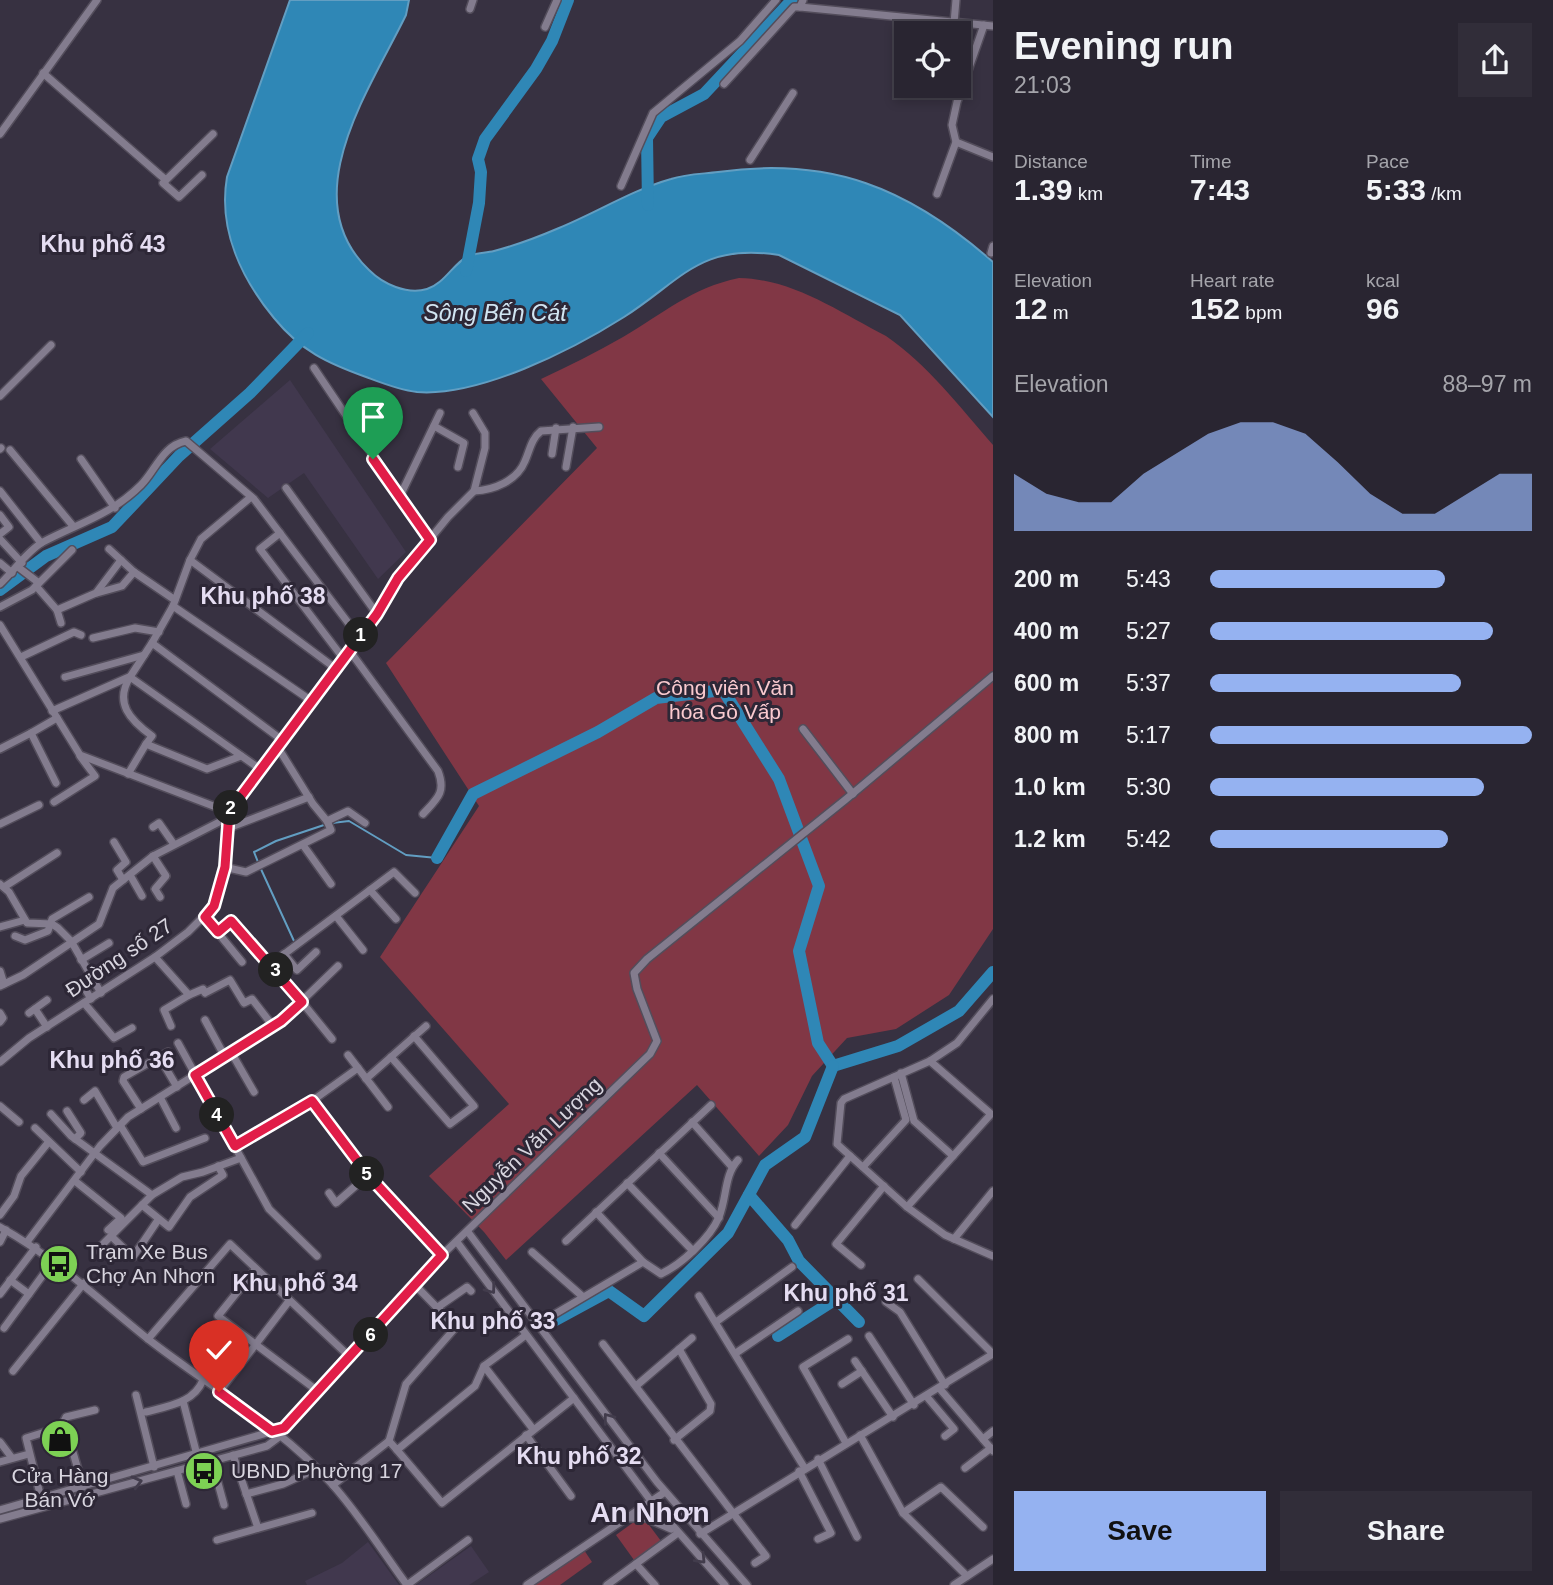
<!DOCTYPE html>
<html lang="en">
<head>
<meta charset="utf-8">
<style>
	body { margin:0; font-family:Arial,sans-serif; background:#312d39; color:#f1f3f6; height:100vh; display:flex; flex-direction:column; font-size:26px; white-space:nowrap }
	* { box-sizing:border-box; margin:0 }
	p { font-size:23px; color:#a5a5ab }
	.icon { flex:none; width:38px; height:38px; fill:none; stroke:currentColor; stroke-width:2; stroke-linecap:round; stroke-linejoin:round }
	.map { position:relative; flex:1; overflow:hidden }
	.drawer { display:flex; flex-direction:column; background:#292531; width:560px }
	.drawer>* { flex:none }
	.buttons { position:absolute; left:894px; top:21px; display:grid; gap:14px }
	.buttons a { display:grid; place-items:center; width:77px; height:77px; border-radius:0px; background:#292531; box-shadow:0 4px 10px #0003,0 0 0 2px #45424d; font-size:35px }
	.pin { position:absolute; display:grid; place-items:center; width:60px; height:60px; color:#fff; margin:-72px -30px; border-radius:50% 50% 50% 0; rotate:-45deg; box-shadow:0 0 7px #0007 }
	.pin .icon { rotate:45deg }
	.km { position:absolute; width:35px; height:35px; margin:-18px; border-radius:50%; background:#222; color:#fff; font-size:19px; line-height:35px; text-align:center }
	.round { display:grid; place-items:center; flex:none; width:74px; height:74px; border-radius:0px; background:#312d39 }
	.overview { display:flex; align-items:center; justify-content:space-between; height:119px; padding:0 21px }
	h1 { font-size:38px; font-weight:700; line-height:52px }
	.stats { display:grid; grid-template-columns:repeat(3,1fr); gap:10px; height:119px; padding:7px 21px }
	.stats div { display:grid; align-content:center }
	.stats b { font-size:30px; font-weight:700 }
	.stats small { font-size:19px; font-weight:400 }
	.stats p { font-size:19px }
	.chart { height:196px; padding:14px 21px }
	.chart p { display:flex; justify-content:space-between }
	.chart svg { width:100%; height:126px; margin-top:7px; fill:#95b2f1; opacity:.7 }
	.primary-button { display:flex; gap:14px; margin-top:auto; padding:14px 21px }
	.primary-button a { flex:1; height:80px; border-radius:0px; background:#95b2f1; color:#111; font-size:28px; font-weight:700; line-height:80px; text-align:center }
	.primary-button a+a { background:#312d39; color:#f1f3f6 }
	ul { padding:0 21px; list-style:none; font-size:23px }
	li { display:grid; grid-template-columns:112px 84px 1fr; align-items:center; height:52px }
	li i { height:18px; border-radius:9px; background:#95b2f1 }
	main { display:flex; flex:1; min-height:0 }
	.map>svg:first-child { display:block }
</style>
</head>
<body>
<main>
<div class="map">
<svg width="993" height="1585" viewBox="0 0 993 1585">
	<rect width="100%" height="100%" fill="#373141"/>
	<!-- built -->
	<g fill="#41384e">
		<polygon points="290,380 406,552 378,579 304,473 268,498 210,449"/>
		<polygon points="368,1542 399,1585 307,1585 305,1581 342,1563"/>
		<polygon points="471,1546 489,1572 469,1585 416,1585"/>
	</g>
	<!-- green -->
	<g fill="#813745">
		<path d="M 739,278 C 793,279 839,312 886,336 C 927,364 960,407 993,445 L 993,929 L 949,995 L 896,1029 L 847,1038 L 812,1076 L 788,1125 L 759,1156 L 697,1085 L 506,1260 L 484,1232 L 429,1176 L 509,1104 L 380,957 L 479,806 L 386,663 L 597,448 L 541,379 C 569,366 597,352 623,337 C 664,313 691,288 739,278 Z"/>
		<polygon points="638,1519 646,1521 661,1541 634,1560 616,1535"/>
		<polygon points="584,1550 592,1562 560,1585 535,1585"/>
	</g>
	<!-- water -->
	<path fill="#2f87b6" stroke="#629ec2" stroke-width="2" d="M 290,0 L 409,0 L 406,15 C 370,89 293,198 369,270 C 383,284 407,295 427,289 C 444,284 453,264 468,256 C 476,253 486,253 494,251 C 517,245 538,237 559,228 C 596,213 632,190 671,179 C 686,174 702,174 718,172 C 830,156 909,188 993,262 L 993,417 L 900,315 L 779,255 C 700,243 683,279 624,317 C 572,350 479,397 417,392 C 399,390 382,383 366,377 C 327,363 301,351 274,318 C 241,278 218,229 227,177 Z"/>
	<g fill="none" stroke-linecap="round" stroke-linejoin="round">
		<!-- stream -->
		<g stroke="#629ec2" stroke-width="2">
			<polyline points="332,823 349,821 406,855 437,858"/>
			<polyline points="258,862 254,852 276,841 327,824"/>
			<polyline points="260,867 294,941"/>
		</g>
		<!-- river -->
		<g stroke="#2f87b6" stroke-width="12">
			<polyline points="648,205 647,138 661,117 704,94 792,0"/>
			<polyline points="466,271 479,203 481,172 478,159 485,139 536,69 552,41 568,0"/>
			<polyline points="0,590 46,556 112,527 179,456 250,393 308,333"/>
			<polyline points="437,858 473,794 598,732 656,698 723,690 779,779 819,886 799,951 818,1043 833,1066 898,1046 959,1011 993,972"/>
			<polyline points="749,1195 788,1240 799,1261 859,1322"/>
			<polyline points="550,1323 609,1291 644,1316 728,1233 765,1165 805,1137 833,1066"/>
			<polyline points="778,1336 836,1299"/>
		</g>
		<!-- minor casing -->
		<g stroke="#534d5b" stroke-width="10">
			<g id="minor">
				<polyline points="803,0 800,7 993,26"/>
				<polyline points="470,9 473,0"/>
				<polyline points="954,23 956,0"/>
				<polyline points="545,27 557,0"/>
				<polyline points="43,73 160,175 166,180 163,183 179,197 202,175"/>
				<polyline points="724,84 794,7 800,7"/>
				<polyline points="0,134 97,0"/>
				<polyline points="956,142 993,157"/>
				<polyline points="750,160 793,93"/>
				<polyline points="166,180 213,134"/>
				<polyline points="621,186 653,113 740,41 776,0"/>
				<polyline points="937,194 956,142 952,125 957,102 984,25"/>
				<polyline points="991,253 993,246"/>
				<polyline points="314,368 430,540"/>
				<polyline points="0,396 51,345"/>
				<polyline points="434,426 464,443 458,467"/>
				<polyline points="0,449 1,448"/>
				<polyline points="10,450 73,526"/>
				<polyline points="552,454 556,428"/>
				<polyline points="81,459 115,508"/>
				<polyline points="566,467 573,427"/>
				<polyline points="286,488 377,614"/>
				<polyline points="0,491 41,543"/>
				<path d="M 474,491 C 494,490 517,481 525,461 C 530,450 531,439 541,431 L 599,427"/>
				<polyline points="400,496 440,413"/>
				<polyline points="251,497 201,539 190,560 335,668"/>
				<polyline points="0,515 9,527 0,534"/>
				<polyline points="280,533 260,549 343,658"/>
				<polyline points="0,539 22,563"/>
				<polyline points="109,549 134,572 175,600"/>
				<polyline points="0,563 12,573"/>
				<polyline points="18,567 39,583"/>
				<path d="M 0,584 C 14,571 27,551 43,542 C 79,523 111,515 141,485 C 156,470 162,446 186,441 L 254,499 L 359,637"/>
				<polyline points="36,586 57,610 61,623"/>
				<polyline points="97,593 122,586 134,572"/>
				<polyline points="173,606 313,702"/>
				<polyline points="0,607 32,590 72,550"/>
				<polyline points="57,610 96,593 121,560"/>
				<polyline points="0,625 80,755 229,812"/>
				<polyline points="93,638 135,628 159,632"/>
				<polyline points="152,643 173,606 190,560"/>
				<path d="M 349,650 L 438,771 C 446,792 438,798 423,814"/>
				<polyline points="21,657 74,632 81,635"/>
				<polyline points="65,677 144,655"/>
				<path d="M 130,677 C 114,703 130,720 152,736 L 146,744 L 207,769 L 241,756"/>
				<polyline points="52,711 129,677"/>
				<polyline points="803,729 853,794"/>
				<polyline points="277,746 313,804 327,821 348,811 365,823"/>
				<polyline points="0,749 31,733"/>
				<polyline points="260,769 130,677 152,643 282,740"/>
				<polyline points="128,774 146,744"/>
				<polyline points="56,783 31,733 57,718"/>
				<polyline points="54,802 95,776 80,756"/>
				<polyline points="0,824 39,805"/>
				<polyline points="153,827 159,823 173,843"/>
				<polyline points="226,829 309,797"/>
				<polyline points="114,842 126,862 117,870 123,880"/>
				<polyline points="303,845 331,884"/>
				<polyline points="153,856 166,876 155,889 160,897"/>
				<polyline points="224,867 246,872 331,830 327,821"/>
				<polyline points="130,875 142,896"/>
				<polyline points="0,884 9,892 27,923 52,924 58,928 71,941 101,993"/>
				<polyline points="4,887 57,853"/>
				<polyline points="370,890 396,919"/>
				<polyline points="336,916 363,950"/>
				<polyline points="205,917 242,962"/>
				<polyline points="0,927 25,920"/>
				<polyline points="218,932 231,921 271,964 332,1039"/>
				<polyline points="15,936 25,940 48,931 52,919 89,897"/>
				<polyline points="284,954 297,970 316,952"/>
				<polyline points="155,957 189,995 203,989 205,993 230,980 244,1003 252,999 273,1026"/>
				<polyline points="81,960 109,943"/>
				<polyline points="271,964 394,872 415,893"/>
				<polyline points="0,971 4,984"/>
				<polyline points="81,982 91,999"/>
				<polyline points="0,986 23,975 99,924 113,888 153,856 227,818"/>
				<polyline points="993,999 957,1043 930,1061 844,1099 841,1103 837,1144 907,1207 945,1235 993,1256"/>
				<polyline points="84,1003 114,1038 132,1028"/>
				<polyline points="35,1009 47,1027"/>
				<polyline points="0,1013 3,1018 0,1022"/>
				<polyline points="29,1013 47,1000"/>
				<polyline points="205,1020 225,1057"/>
				<polyline points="171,1026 164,1010 189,995"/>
				<polyline points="178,1043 269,1209 317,1256"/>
				<polyline points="231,1052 254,1092"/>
				<polyline points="348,1055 358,1068"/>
				<polyline points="391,1057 450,1124 474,1106 414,1036"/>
				<polyline points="0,1062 29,1038 155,957 188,932 214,906 224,867 229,812 377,614 398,578 448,517 474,491 485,448 485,433 473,413"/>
				<polyline points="164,1065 177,1087"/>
				<polyline points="901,1073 914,1121 953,1156"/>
				<polyline points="366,1079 426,1026"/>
				<polyline points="160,1097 176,1128"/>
				<polyline points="84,1100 95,1091 117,1128"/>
				<polyline points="312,1101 358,1068 388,1107"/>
				<polyline points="0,1106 19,1122"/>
				<polyline points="141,1109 123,1081 124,1077 168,1052"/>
				<polyline points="67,1111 81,1133 75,1139"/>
				<polyline points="51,1114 71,1136 152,1195"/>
				<polyline points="692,1122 732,1167"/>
				<polyline points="120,1125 143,1162 205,1138"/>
				<polyline points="35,1128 81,1172"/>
				<polyline points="235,1146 312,1101 368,1175 442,1255"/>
				<polyline points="659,1153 719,1218"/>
				<polyline points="863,1167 906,1120 894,1077"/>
				<polyline points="75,1181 121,1218 108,1230"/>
				<polyline points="627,1183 693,1251"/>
				<polyline points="329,1193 336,1203 368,1175"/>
				<polyline points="142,1205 169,1227 190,1197 223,1175 218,1166"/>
				<polyline points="907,1207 991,1114 930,1061"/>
				<polyline points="596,1212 643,1262"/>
				<polyline points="0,1215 14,1196 21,1176 47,1144"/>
				<polyline points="795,1225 850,1156"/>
				<path d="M 0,1227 C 56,1258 98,1299 148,1339 C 208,1386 279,1425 331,1483 C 359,1514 382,1551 407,1585 L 468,1540"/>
				<polyline points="468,1232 657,1482 747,1585"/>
				<polyline points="111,1236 133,1257 158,1220"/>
				<polyline points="954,1239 993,1191"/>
				<polyline points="566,1241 711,1105"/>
				<polyline points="0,1242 6,1230"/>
				<polyline points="27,1242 100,1146 128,1117 281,1021 338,966"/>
				<polyline points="457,1242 651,1501 725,1585"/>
				<polyline points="97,1250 152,1195 182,1177 203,1172 241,1158"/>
				<polyline points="532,1252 582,1296"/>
				<polyline points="861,1265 836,1244 884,1186"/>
				<polyline points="255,1270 218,1316 319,1392"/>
				<polyline points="10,1280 29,1294"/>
				<polyline points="0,1294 36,1247"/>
				<polyline points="699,1296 804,1467"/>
				<polyline points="886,1302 900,1312 945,1385"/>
				<polyline points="438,1307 467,1287 471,1291"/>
				<polyline points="716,1322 792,1267"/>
				<path d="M 538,1324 L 643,1262 L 661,1274 C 682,1264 710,1238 719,1217 C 727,1198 724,1175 738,1160"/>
				<polyline points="4,1328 54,1260"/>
				<polyline points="869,1336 914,1405"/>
				<polyline points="148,1339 230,1244 351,1358"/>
				<polyline points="603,1344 766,1556 755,1563"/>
				<polyline points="736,1353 798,1311"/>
				<polyline points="855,1361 893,1417"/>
				<polyline points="484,1366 533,1429"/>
				<polyline points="13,1371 84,1283"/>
				<polyline points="842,1384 862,1371"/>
				<polyline points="636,1386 692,1338"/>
				<polyline points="940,1389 993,1451"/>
				<polyline points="219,1392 289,1301"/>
				<polyline points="136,1395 154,1467"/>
				<polyline points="927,1397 954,1429 945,1436"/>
				<polyline points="183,1401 197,1455"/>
				<path d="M 146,1412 C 168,1406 194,1403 203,1380"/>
				<polyline points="526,1435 571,1496"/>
				<polyline points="860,1435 903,1513 967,1576"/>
				<polyline points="983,1439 993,1431"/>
				<polyline points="674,1440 710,1411 711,1404 679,1349"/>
				<polyline points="389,1441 406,1384 456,1327 416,1286"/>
				<polyline points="0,1442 12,1458"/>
				<polyline points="846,1443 803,1367 848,1339"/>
				<polyline points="397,1450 442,1503 574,1398"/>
				<polyline points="233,1455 258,1528"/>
				<polyline points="818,1459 857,1537"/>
				<polyline points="212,1461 224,1505"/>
				<polyline points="0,1462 29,1454"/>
				<polyline points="965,1468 991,1448"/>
				<polyline points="177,1471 186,1504"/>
				<polyline points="799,1471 831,1533 818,1539"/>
				<polyline points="333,1485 389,1441 397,1450 475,1386 484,1366 526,1335"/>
				<polyline points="83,1487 64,1421 66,1417 95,1410"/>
				<polyline points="246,1494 283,1484 316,1469"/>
				<polyline points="41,1498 26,1438 64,1426"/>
				<polyline points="0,1510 274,1431"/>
				<polyline points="903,1513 941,1487 983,1527"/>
				<polyline points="626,1518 646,1518 671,1529"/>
				<polyline points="0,1519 267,1446 279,1437 442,1255 650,1054 657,1041 637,989 634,973 647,959 845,800 993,676"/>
				<polyline points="700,1534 993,1354 918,1279"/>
				<polyline points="217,1540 312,1513"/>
				<polyline points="636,1564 655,1585"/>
				<polyline points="527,1585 665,1492"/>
				<polyline points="607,1585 678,1533"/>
				<polyline points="954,1585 993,1559"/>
			</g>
		</g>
		<!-- minor -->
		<use href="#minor" stroke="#837c8e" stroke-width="7"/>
	</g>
	<!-- one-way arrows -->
	<defs><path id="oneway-chevron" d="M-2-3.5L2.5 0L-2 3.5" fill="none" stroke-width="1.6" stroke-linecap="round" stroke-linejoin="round" transform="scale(1.75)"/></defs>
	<g stroke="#423c4c">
		<use href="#oneway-chevron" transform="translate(491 1289) rotate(53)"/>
		<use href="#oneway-chevron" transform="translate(608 1418) rotate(-127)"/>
		<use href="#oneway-chevron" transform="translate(137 1482) rotate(-15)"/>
		<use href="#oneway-chevron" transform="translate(701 1559) rotate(47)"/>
	</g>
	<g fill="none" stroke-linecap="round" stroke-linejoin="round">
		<!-- route casing -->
		<g stroke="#fff" stroke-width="14">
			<polyline id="route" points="219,1392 272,1431 284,1428 442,1255 368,1175 312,1101 235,1146 195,1075 281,1021 302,1002 231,921 218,932 205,917 214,906 225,867 229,812 377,614 398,578 430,540 373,459"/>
		</g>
		<!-- route -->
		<use href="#route" stroke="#e11d48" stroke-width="9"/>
	</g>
	<!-- icons -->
	<defs>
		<g id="bus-disc" transform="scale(2.0125)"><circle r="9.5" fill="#7dd154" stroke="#2d2736"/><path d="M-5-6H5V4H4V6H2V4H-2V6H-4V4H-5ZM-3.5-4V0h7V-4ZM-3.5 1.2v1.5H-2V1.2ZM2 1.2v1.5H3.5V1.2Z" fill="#111"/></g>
		<g id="shop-disc" transform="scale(2.0125)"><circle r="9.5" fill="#7dd154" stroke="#2d2736"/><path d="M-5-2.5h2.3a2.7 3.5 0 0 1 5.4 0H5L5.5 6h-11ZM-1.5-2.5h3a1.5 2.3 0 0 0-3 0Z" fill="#111"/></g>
	</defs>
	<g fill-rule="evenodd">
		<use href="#bus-disc" x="59" y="1264"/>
		<use href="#shop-disc" x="60" y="1439"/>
		<use href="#bus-disc" x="204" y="1471"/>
	</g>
	<g text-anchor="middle" stroke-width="6" stroke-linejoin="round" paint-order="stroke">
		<!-- park labels -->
		<g font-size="21" fill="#facacf" stroke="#2d2736">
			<text x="725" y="695">Công viên Văn<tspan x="725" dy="24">hóa Gò Vấp</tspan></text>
		</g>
		<!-- street labels -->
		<g font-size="21" fill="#d8d5df" stroke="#2d2736">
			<text transform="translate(119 958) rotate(-34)" y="7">Đường số 27</text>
			<text transform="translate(532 1145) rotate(-44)" y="7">Nguyễn Văn Lượng</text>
		</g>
		<!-- poi labels -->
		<g font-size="21" fill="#d8d5df" stroke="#2d2736" text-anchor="start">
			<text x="86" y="1259">Trạm Xe Bus<tspan x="86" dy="24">Chợ An Nhơn</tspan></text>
			<text x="231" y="1478">UBND Phường 17</text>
			<text x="60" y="1483" text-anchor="middle">Cửa Hàng<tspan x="60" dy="24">Bán Vớ</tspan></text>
		</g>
		<!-- neighbourhood labels -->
		<g font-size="23" font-weight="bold" fill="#e5ddf2" stroke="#2d2736">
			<text x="103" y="252">Khu phố 43</text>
			<text x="263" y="604">Khu phố 38</text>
			<text x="112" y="1068">Khu phố 36</text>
			<text x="295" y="1291">Khu phố 34</text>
			<text x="846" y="1301">Khu phố 31</text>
			<text x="493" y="1329">Khu phố 33</text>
			<text x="579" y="1464">Khu phố 32</text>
		</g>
		<!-- water labels -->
		<g font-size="23" font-style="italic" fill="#d1e5f2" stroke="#2d2736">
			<text x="495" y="321">Sông Bến Cát</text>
		</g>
		<!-- district labels -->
		<g font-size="28" font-weight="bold" fill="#e5ddf2" stroke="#2d2736">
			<text x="650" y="1522">An Nhơn</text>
		</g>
	</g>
</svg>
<div class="buttons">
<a><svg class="icon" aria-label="locate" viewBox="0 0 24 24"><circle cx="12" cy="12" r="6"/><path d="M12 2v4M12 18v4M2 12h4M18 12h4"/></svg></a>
</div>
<div class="pin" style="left:373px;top:459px;background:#1e9e55"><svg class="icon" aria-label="arrive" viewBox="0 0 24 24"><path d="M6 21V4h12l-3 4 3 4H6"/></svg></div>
<div class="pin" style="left:219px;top:1392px;background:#d93025"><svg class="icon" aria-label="check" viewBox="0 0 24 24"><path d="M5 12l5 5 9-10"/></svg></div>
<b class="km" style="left:361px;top:635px">1</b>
<b class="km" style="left:231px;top:808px">2</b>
<b class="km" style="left:276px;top:970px">3</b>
<b class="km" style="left:217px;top:1115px">4</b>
<b class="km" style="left:367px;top:1174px">5</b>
<b class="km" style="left:371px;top:1335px">6</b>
</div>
<section class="drawer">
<div class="overview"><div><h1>Evening run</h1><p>21:03</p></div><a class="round"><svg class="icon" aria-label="share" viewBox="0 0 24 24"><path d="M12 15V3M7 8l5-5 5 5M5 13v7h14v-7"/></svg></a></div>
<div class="stats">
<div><p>Distance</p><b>1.39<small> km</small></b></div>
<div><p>Time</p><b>7:43</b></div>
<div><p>Pace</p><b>5:33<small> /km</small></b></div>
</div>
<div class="stats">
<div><p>Elevation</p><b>12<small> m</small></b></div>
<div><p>Heart rate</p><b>152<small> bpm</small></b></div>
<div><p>kcal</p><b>96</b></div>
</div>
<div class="chart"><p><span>Elevation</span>88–97 m</p>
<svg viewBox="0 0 160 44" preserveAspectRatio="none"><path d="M0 44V24L10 31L20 34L30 34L40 24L50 17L60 10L70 6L80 6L90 10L100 20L110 31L120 38L130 38L140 31L150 24L160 24V44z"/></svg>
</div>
<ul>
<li><b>200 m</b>5:43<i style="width:73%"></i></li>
<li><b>400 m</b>5:27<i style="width:88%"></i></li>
<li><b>600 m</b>5:37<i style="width:78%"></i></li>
<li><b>800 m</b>5:17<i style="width:100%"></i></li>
<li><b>1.0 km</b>5:30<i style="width:85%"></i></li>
<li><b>1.2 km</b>5:42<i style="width:74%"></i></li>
</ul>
<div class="primary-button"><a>Save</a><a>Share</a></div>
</section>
</main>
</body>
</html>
